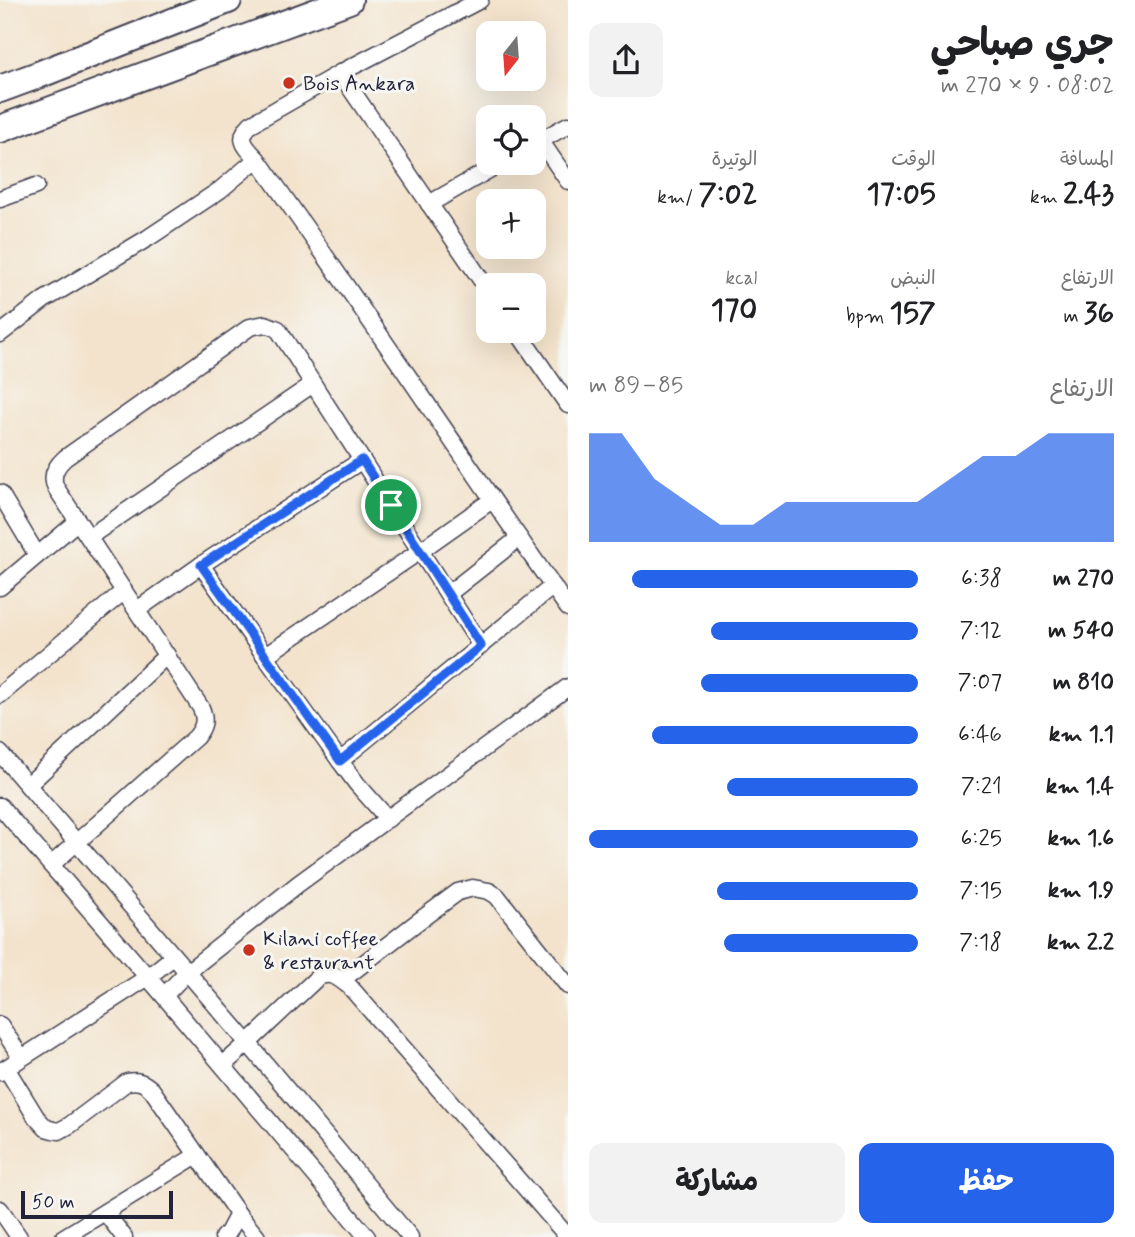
<!DOCTYPE html>
<html lang="ar">
<head>
<meta charset="utf-8">
<style>
	body { margin:0; font-family:Mynerve,"Playpen Sans Arabic",sans-serif; background:#f2f2f2; color:#202124; direction:rtl; height:100vh; display:flex; flex-direction:column; font-size:26px; white-space:nowrap }
	* { box-sizing:border-box; margin:0 }
	p { font-size:23px; color:#757577 }
	.icon { flex:none; width:38px; height:38px; fill:none; stroke:currentColor; stroke-width:2; stroke-linecap:round; stroke-linejoin:round }
	.map { position:relative; flex:1; overflow:hidden; direction:ltr }
	.sheet { display:flex; flex-direction:column; background:#fff; width:567px }
	.sheet>* { flex:none }
	.needle { width:46px; rotate:197deg }
	.tools { position:absolute; left:476px; top:21px; display:grid; gap:14px }
	.tools a { display:grid; place-items:center; width:70px; height:70px; border-radius:14px; background:#fff; box-shadow:0 7px 28px #0002; font-size:35px }
	.scale { position:absolute; left:21px; bottom:18px; width:152px; box-sizing:border-box; padding-left:7px; border:4px solid #22223b; border-top:0; font-size:19px; line-height:24px; white-space:nowrap; color:#22223b; -webkit-text-stroke:5px #f6f6f2; paint-order:stroke }
	.pin { position:absolute; display:grid; place-items:center; width:60px; height:60px; color:#fff; margin:-30px; border:4px solid #fff; border-radius:50%; box-shadow:0 2px 7px #0007 }
	.round { display:grid; place-items:center; flex:none; width:74px; height:74px; border-radius:14px; background:#f2f2f2 }
	.headline { display:flex; align-items:center; justify-content:space-between; height:119px; padding:0 21px }
	h1 { font-size:38px; font-weight:700; line-height:52px }
	.figures { display:grid; grid-template-columns:repeat(3,1fr); gap:10px; height:119px; padding:7px 21px }
	.figures div { display:grid; align-content:center }
	.figures b { font-size:30px; font-weight:700 }
	.figures small { font-size:19px; font-weight:400 }
	.figures p { font-size:19px }
	.chart { height:196px; padding:14px 21px }
	.chart p { display:flex; justify-content:space-between }
	.chart svg { width:100%; height:126px; margin-top:7px; fill:#2563eb; opacity:.7 }
	.primary-button { display:flex; gap:14px; margin-top:auto; padding:14px 21px }
	.primary-button a { flex:1; height:80px; border-radius:14px; background:#2563eb; color:#fff; font-size:28px; font-weight:700; line-height:80px; text-align:center }
	.primary-button a+a { background:#f2f2f2; color:#202124 }
	ul { padding:0 21px; list-style:none; font-size:23px }
	li { display:grid; grid-template-columns:112px 84px 1fr; align-items:center; height:52px }
	li i { height:18px; border-radius:9px; background:#2563eb }
	main { display:flex; flex:1; min-height:0 }
	.map>svg:first-child { display:block }
</style>
</head>
<body>
<main>
<section class="sheet">
<div class="headline"><div><h1>جري صباحي</h1><p>08:02 · 9 × 270 m</p></div><a class="round"><svg class="icon" aria-label="share" viewBox="0 0 24 24"><path d="M12 15V3M7 8l5-5 5 5M5 13v7h14v-7"/></svg></a></div>
<div class="figures">
<div><p>المسافة</p><b>2.43<small> km</small></b></div>
<div><p>الوقت</p><b>17:05</b></div>
<div><p>الوتيرة</p><b>7:02<small> /km</small></b></div>
</div>
<div class="figures">
<div><p>الارتفاع</p><b>36<small> m</small></b></div>
<div><p>النبض</p><b>157<small> bpm</small></b></div>
<div><p>kcal</p><b>170</b></div>
</div>
<div class="chart"><p><span>الارتفاع</span>85–89 m</p>
<svg viewBox="0 0 160 44" preserveAspectRatio="none"><path d="M0 44V6L10 6L20 22L30 30L40 38L50 38L60 30L70 30L80 30L90 30L100 30L110 22L120 14L130 14L140 6L150 6L160 6V44z"/></svg>
</div>
<ul>
<li><b>270 m</b>6:38<i style="width:87%"></i></li>
<li><b>540 m</b>7:12<i style="width:63%"></i></li>
<li><b>810 m</b>7:07<i style="width:66%"></i></li>
<li><b>1.1 km</b>6:46<i style="width:81%"></i></li>
<li><b>1.4 km</b>7:21<i style="width:58%"></i></li>
<li><b>1.6 km</b>6:25<i style="width:100%"></i></li>
<li><b>1.9 km</b>7:15<i style="width:61%"></i></li>
<li><b>2.2 km</b>7:18<i style="width:59%"></i></li>
</ul>
<div class="primary-button"><a>حفظ</a><a>مشاركة</a></div>
</section>
<div class="map">
<svg width="568" height="1237" viewBox="0 0 568 1237">
	<rect width="100%" height="100%" fill="#f6f6f2"/>
	<filter id="ink" filterUnits="userSpaceOnUse"><feTurbulence type="fractalNoise" baseFrequency=".0143" numOctaves="2"/><feDisplacementMap in="SourceGraphic" scale="14" xChannelSelector="R" yChannelSelector="G"/><feConvolveMatrix kernelMatrix="1 2 1 2 8 2 1 2 1" color-interpolation-filters="sRGB"/></filter>
	<filter id="wash" filterUnits="userSpaceOnUse"><feTurbulence type="fractalNoise" baseFrequency=".00686" numOctaves="4" result="noise"/><feDisplacementMap in="SourceGraphic" scale="28" xChannelSelector="R" yChannelSelector="G"/><feGaussianBlur stdDeviation="1.57" result="paint"/><feColorMatrix in="noise" values="0 0 0 0 0 0 0 0 0 0 0 0 0 0 0 0 0 1.4 0 .05"/><feComposite in="paint" operator="in"/></filter>
	<g filter="url(#wash)">
		<rect width="100%" height="100%" fill="#f3e3cc"/>
	</g>
	<g filter="url(#ink)">
		<g fill="none" stroke-linecap="round" stroke-linejoin="round">
			<!-- street casing -->
			<g stroke="#413f51" stroke-width="19">
				<g id="street">
					<polyline points="340,73 488,290"/>
					<polyline points="540,140 568,181"/>
					<polyline points="534,144 568,125"/>
					<path d="M 257,159 C 363,307 463,459 568,608"/>
					<polyline points="0,199 36,186"/>
					<polyline points="429,204 501,163"/>
					<polyline points="517,331 568,405"/>
					<path d="M 0,334 L 44,300 L 148,238 L 220,190 L 257,159 C 245,146 236,139 251,124 L 340,73 L 480,0"/>
					<polyline points="0,493 37,555"/>
					<polyline points="89,537 313,384"/>
					<polyline points="201,565 362,460"/>
					<polyline points="0,587 78,521"/>
					<polyline points="448,594 519,538"/>
					<polyline points="137,610 201,565 265,656 420,551 492,500"/>
					<polyline points="265,656 340,761"/>
					<polyline points="0,695 124,591"/>
					<polyline points="0,753 248,1043 410,1237"/>
					<polyline points="28,785 167,655"/>
					<polyline points="0,806 164,996 367,1237"/>
					<polyline points="388,819 357,784 340,761 553,586"/>
					<path d="M 51,865 L 196,737 C 204,727 206,720 201,708 L 56,488 C 50,476 56,466 65,458 L 250,327 L 265,324 L 278,329 L 481,646"/>
					<polyline points="342,980 416,923 458,892 473,888 489,891 497,896 568,986"/>
					<polyline points="164,996 186,973 298,884 568,687"/>
					<polyline points="0,1025 21,1057"/>
					<path d="M 223,1065 L 248,1043 L 317,978 C 330,970 339,978 350,987 L 568,1237"/>
					<path d="M 6,1068 L 36,1117 L 46,1128 L 53,1130 L 59,1131 L 70,1125 L 127,1082 C 138,1080 144,1082 152,1090 L 238,1214 L 228,1233 L 223,1237"/>
					<polyline points="0,1072 148,977 173,957"/>
					<polyline points="0,1209 19,1237"/>
					<polyline points="105,1212 124,1237"/>
					<polyline points="238,1214 257,1237"/>
					<polyline points="64,1237 197,1155"/>
				</g>
			</g>
			<!-- primary casing -->
			<g stroke="#413f51" stroke-width="30">
				<g id="primary">
					<polyline points="0,89 38,75 228,0"/>
					<polyline points="0,129 349,0"/>
				</g>
			</g>
			<!-- street -->
			<use href="#street" stroke="#fff" stroke-width="16"/>
			<!-- primary -->
			<use href="#primary" stroke="#fff" stroke-width="26"/>
		</g>
	</g>
	<g fill="none" stroke-linecap="round" stroke-linejoin="round" filter="url(#ink)">
		<!-- route casing -->
		<g stroke="#fff" stroke-width="14">
			<polygon id="route" points="362,460 481,646 340,761 201,565"/>
		</g>
		<!-- route -->
		<use href="#route" stroke="#2563eb" stroke-width="9"/>
	</g>
	<!-- markers -->
	<g fill="#c8321e" stroke="#f6f6f2" stroke-width="2.5">
		<circle cx="289" cy="83" r="7"/>
		<circle cx="249" cy="950" r="7"/>
	</g>
	<g text-anchor="middle" stroke-width="6" stroke-linejoin="round" paint-order="stroke">
		<!-- poi labels -->
		<g font-size="21" fill="#22223b" stroke="#f6f6f2" text-anchor="start">
			<text x="303" y="90">Bois Ankara</text>
			<text x="263" y="945">Kilani coffee<tspan x="263" dy="24">&amp; restaurant</tspan></text>
		</g>
	</g>
</svg>
<div class="tools">
<a><svg class="needle" viewBox="-14 -14 28 28"><path d="M0-13l5 13h-10z" fill="#e53935"/><path d="M0 13l5-13h-10z" fill="#757577"/></svg></a>
<a><svg class="icon" aria-label="locate" viewBox="0 0 24 24"><circle cx="12" cy="12" r="6"/><path d="M12 2v4M12 18v4M2 12h4M18 12h4"/></svg></a>
<a>+</a>
<a>−</a>
</div>
<div class="scale">50 m</div>
<div class="pin" style="left:391px;top:505px;background:#1e9e55"><svg class="icon" aria-label="arrive" viewBox="0 0 24 24"><path d="M6 21V4h12l-3 4 3 4H6"/></svg></div>
</div>
</main>
</body>
</html>
